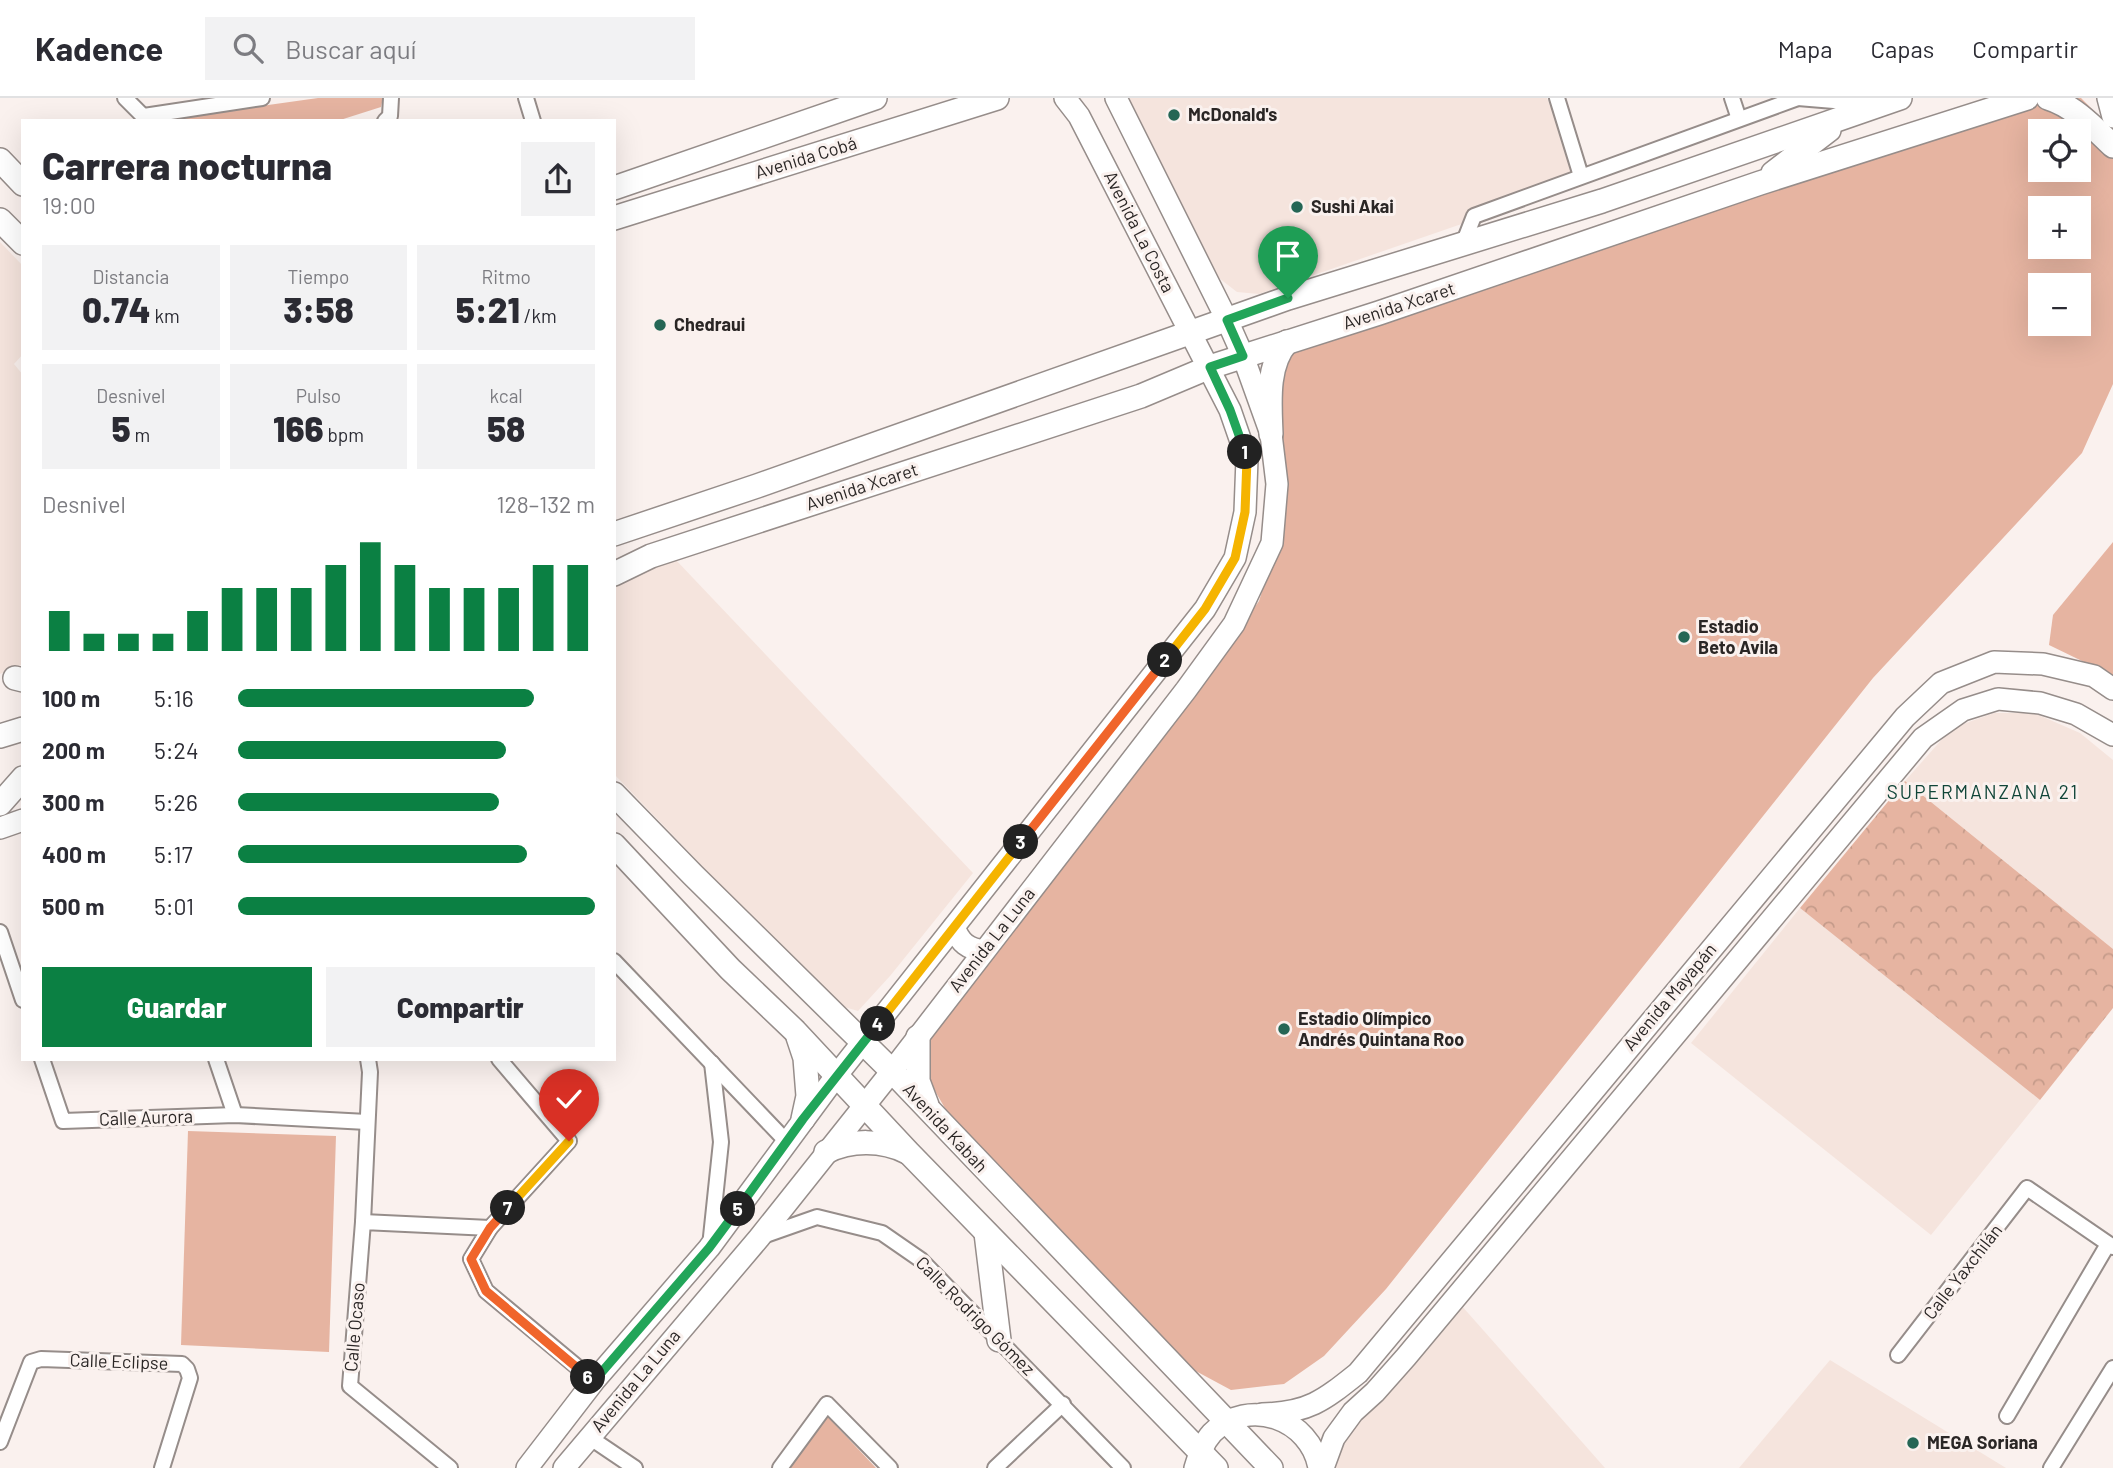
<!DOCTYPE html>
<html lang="es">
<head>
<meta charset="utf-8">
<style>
	body { margin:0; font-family:Barlow,sans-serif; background:#f2f2f3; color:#2b2b33; height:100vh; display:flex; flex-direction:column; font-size:26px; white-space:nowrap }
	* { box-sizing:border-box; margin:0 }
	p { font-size:23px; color:#7c7c81 }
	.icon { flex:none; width:38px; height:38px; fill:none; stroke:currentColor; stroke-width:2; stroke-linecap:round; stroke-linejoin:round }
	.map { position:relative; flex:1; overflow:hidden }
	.drawer { position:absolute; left:21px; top:21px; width:595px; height:942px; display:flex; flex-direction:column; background:#fff; border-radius:0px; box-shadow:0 7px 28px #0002 }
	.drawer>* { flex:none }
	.fabs { position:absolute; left:2028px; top:21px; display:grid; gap:14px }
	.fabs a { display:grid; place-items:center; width:63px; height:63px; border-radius:0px; background:#fff; box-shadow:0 7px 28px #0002; font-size:35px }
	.pin { position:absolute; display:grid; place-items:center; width:60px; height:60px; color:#fff; margin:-72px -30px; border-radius:50% 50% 50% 0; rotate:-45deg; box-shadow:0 0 7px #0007 }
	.pin .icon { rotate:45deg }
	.km { position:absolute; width:35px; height:35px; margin:-18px; border-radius:50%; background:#222; color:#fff; font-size:19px; line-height:35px; text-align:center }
	.round { display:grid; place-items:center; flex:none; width:74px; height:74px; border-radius:0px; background:#f2f2f3 }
	.overview { display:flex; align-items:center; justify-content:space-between; height:119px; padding:0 21px }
	h1 { font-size:38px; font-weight:800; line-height:52px }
	.metrics { display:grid; grid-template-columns:repeat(3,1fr); gap:10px; height:119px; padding:7px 21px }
	.metrics div { display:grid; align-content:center; border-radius:0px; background:#f2f2f3; text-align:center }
	.metrics b { font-size:35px; font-weight:800 }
	.metrics small { font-size:19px; font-weight:400 }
	.metrics p { font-size:19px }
	.chart { height:196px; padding:14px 21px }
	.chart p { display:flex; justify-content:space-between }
	.chart svg { width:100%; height:126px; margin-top:7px; stroke:#0b8043; stroke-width:6 }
	.cta { display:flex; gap:14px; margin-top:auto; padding:14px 21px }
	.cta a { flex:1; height:80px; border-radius:0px; background:#0b8043; color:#fff; font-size:28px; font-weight:800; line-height:80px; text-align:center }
	.cta a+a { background:#f2f2f3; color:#2b2b33 }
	ul { padding:0 21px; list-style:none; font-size:23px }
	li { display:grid; grid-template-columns:112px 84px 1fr; align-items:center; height:52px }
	li i { height:18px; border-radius:9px; background:#0b8043 }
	header { display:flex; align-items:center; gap:42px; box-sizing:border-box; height:98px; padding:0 35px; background:#fff; border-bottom:2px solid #e1e1e2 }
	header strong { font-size:33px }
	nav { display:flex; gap:38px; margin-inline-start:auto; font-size:24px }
	.search { width:490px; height:63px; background:#f2f2f3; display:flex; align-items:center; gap:18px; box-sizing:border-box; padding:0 24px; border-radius:0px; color:#7c7c81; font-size:26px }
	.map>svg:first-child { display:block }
</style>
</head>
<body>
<header>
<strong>Kadence</strong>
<div class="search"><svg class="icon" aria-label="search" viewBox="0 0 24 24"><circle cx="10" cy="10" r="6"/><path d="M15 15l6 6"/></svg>Buscar aquí</div>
<nav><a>Mapa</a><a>Capas</a><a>Compartir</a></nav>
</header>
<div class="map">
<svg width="2113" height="1370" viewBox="0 0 2113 1370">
	<defs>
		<pattern id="forest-crowns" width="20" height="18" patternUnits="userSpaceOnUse" patternTransform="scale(1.75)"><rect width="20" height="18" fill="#e6b4a1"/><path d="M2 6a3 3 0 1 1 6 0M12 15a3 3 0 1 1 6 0" fill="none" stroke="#c59b8a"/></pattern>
	</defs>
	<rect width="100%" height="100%" fill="#faf1ee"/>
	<!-- built -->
	<g fill="#f5e4dd">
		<polygon points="1127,0 1547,0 1580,85 1259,196 1237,194 1219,180"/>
		<polygon points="0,144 23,168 23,256 14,266 23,277 23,566 0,576"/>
		<polygon points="675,461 973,775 890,878 858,913 841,908 830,901 614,676 614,488"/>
		<polygon points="1994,615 2034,615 2080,635 2113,662 2113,851 1905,683 1952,630"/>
		<polygon points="1800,810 2040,1002 1931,1137 1691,945"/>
		<polygon points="1453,1198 1605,1370 1315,1370"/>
		<polygon points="1830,1262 2006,1370 1739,1370"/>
	</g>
	<!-- forest -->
	<polygon fill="url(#forest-crowns)" points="1905,683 2113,851 2113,910 2040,1002 1800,810"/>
	<!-- park -->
	<g fill="#e6b4a1" fill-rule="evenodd">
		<polygon points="318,0 383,0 381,9 337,23 180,23 182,19"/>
		<path d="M 2032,0 L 2081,0 L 2096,15 L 2113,43 L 2113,286 L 2082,355 L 1873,580 L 1386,1191 L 1324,1258 L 1284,1286 L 1231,1292 L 1192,1271 L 961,1038 L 931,986 L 926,948 L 937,922 L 1224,552 L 1259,503 L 1274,456 L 1277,263 L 1293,248 ZM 2040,33 L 2079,33 L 2079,72 L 2040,72 ZM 2040,110 L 2079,110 L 2079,149 L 2040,149 ZM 2040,187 L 2079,187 L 2079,226 L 2040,226 Z"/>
		<polygon points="2113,444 2113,578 2049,547 2053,517"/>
		<polygon points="188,1033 336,1038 329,1254 181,1247"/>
		<polygon points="827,1318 876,1370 789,1370"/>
	</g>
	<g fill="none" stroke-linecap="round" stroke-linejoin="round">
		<!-- street casing -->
		<g stroke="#968d8a" stroke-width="18">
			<g id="street">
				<polyline points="125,0 148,23"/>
				<polyline points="526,0 533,23"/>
				<polyline points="1557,0 1581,78"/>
				<polyline points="1732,0 1739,21"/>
				<polyline points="1798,0 1870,6"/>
				<polyline points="144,18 262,0"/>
				<polyline points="385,23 390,18 391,0"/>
				<polyline points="1463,146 1474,118 1798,0"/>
				<polyline points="0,834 23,902"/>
				<polyline points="614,863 787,1044"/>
				<polyline points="42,961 63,1023 235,1017 367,1024"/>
				<polyline points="216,961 235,1017"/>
				<polyline points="363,1124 370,974 368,961"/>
				<polyline points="490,1130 569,1043 499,961"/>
				<polyline points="763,1138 817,1119 882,1135 921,1162 1123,1370"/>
				<polyline points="710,1148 721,1044 712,965"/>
				<polyline points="1898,1257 2027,1090 2113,1149"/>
				<polyline points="2007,1318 2108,1146"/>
				<polyline points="589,1339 635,1370"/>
				<polyline points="0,1344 31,1264 41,1261 182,1266 187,1271 190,1280 162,1370"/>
				<polyline points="450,1370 350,1288 363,1124 490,1130 471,1161 486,1193 594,1283"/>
				<polyline points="780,1370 827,1306 890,1370"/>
				<polyline points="995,1370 1063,1306"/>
				<polyline points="2051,1370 2113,1270"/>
			</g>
		</g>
		<!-- secondary casing -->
		<g stroke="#968d8a" stroke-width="24">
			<g id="secondary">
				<polyline points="2108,0 2113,19"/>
				<polyline points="0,730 23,722"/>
				<path d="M 954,829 C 960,845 968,851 984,853"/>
				<path d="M 1262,1316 C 1308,1315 1323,1303 1358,1275 L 1905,619 L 1941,585 L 1994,564 L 2043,566 L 2094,578 L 2113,591"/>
				<polyline points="527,1370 594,1283 709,1150 836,978 1205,511 1235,460 1245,414 1247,361 1230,312 1079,18 1065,0"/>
				<polyline points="564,1370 759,1140 892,973 1186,592 1234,526 1272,445 1277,386 1271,336 1243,258 1227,222 1116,0"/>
				<path d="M 1195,1370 C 1199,1357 1203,1345 1212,1335 C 1248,1298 1311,1321 1319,1370"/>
				<polyline points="1323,1370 1334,1340 1353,1314 1375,1294 1406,1259 1923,640 1963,612 1998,601 2040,605 2076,616 2113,637"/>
			</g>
		</g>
		<!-- primary casing -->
		<g stroke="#968d8a" stroke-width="26">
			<g id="primary">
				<path d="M 2048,0 C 2074,8 2094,30 2113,48"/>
				<polyline points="0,62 23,86"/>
				<polyline points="1773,75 1829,32"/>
				<polyline points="614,90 875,0"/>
				<polyline points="614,120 997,0"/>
				<polyline points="0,122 23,145"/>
				<path d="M 1271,336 C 1270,307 1266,267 1287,244"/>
				<polyline points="614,436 757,388 1288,200 1602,103 1900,0"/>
				<polyline points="614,476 651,458 1141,298 1210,269 1379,215 1760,85 2027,0"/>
				<polyline points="15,580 23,582"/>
				<polyline points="0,638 23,631"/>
				<polyline points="614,696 693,777 892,973 1271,1370"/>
				<polyline points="0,706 23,680"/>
				<polyline points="614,747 730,871 795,933 908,1054 1216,1370"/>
				<polyline points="798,939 805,960 808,998 803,1021"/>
				<polyline points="918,939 918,983 927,1007"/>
				<path d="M 826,1054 C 851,1041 883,1042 907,1054"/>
				<polyline points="986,1135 999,1242"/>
			</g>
		</g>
		<!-- street -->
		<use href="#street" stroke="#fff" stroke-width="14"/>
		<!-- secondary -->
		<use href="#secondary" stroke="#fff" stroke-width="21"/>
		<!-- primary -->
		<use href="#primary" stroke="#fff" stroke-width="23"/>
	</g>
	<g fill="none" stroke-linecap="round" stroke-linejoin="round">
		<!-- split-1 casing -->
		<g stroke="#fff" stroke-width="14">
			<polyline id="split-1" points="1245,354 1230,312 1210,269 1243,258 1227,222 1288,200"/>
		</g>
		<!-- split-2 casing -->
		<g stroke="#fff" stroke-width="14">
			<polyline id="split-2" points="1165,562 1205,511 1235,460 1245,414 1247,361 1245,354"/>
		</g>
		<!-- split-3 casing -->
		<g stroke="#fff" stroke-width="14">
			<polyline id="split-3" points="1021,744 1165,562"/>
		</g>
		<!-- split-4 casing -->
		<g stroke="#fff" stroke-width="14">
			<polyline id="split-4" points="878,926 1021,744"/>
		</g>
		<!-- split-5 casing -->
		<g stroke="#fff" stroke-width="14">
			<polyline id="split-5" points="738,1111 803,1021 878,926"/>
		</g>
		<!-- split-6 casing -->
		<g stroke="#fff" stroke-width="14">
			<polyline id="split-6" points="588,1279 594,1283 709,1150 738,1111"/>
		</g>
		<!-- split-7 casing -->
		<g stroke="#fff" stroke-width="14">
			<polyline id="split-7" points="508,1110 490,1130 471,1161 486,1193 588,1279"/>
		</g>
		<!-- split-8 casing -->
		<g stroke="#fff" stroke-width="14">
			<polyline id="split-8" points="508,1110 569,1043"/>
		</g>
		<!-- split-1 -->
		<use href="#split-1" stroke="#22a559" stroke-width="9"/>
		<!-- split-2 -->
		<use href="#split-2" stroke="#f5b400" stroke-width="9"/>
		<!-- split-3 -->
		<use href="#split-3" stroke="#f0652b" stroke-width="9"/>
		<!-- split-4 -->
		<use href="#split-4" stroke="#f5b400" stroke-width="9"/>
		<!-- split-5 -->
		<use href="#split-5" stroke="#22a559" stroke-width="9"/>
		<!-- split-6 -->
		<use href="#split-6" stroke="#22a559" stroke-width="9"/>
		<!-- split-7 -->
		<use href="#split-7" stroke="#f0652b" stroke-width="9"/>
		<!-- split-8 -->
		<use href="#split-8" stroke="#f5b400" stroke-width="9"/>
	</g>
	<!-- markers -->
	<g fill="#256655" stroke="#faf1ee" stroke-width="2.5">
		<circle cx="1174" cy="17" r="7"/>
		<circle cx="1297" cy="109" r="7"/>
		<circle cx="660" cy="227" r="7"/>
		<circle cx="1684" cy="539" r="7"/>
		<circle cx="1284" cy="931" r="7"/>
		<circle cx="1913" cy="1345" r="7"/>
	</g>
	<g text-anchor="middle" stroke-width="6" stroke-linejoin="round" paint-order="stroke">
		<!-- poi labels -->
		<g font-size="18" font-weight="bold" fill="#2a2625" stroke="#faf1ee" text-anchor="start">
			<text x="1188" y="23">McDonald's</text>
			<text x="1311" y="115">Sushi Akai</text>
			<text x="674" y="233">Chedraui</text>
			<text x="1698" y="535">Estadio<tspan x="1698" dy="21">Beto Avila</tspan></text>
			<text x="1298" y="927">Estadio Olímpico<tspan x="1298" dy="21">Andrés Quintana Roo</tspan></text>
			<text x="1927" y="1351">MEGA Soriana</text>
		</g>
		<!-- street labels -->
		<g font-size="18" fill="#2a2625" stroke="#faf1ee">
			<text transform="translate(806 60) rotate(-17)" y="6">Avenida Cobá</text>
			<text transform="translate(1139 134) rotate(63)" y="6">Avenida La Costa</text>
			<text transform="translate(1399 208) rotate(-18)" y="6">Avenida Xcaret</text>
			<text transform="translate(862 389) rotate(-18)" y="6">Avenida Xcaret</text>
			<text transform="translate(992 842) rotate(-52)" y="6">Avenida La Luna</text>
			<text transform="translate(1670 899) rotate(-50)" y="6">Avenida Mayapán</text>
			<text transform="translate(146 1020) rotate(-2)" y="6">Calle Aurora</text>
			<text transform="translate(945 1030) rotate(47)" y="6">Avenida Kabah</text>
			<text transform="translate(1963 1174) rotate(-52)" y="6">Calle Yaxchilán</text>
			<text transform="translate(975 1218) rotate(45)" y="6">Calle Rodrigo Gómez</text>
			<text transform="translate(355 1229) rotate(-85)" y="6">Calle Ocaso</text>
			<text transform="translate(119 1264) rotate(2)" y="6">Calle Eclipse</text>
			<text transform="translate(636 1283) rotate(-50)" y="6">Avenida La Luna</text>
		</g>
		<!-- neighbourhood labels -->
		<g font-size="19" letter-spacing="2" fill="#104538" stroke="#faf1ee">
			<text x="1983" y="701">SUPERMANZANA 21</text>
		</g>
	</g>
</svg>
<div class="fabs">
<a><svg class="icon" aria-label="locate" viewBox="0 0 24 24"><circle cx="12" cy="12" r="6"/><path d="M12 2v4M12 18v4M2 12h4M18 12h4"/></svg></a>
<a>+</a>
<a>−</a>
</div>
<div class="pin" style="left:1288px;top:200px;background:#1e9e55"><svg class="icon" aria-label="arrive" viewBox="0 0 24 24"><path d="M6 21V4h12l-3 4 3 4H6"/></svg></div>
<div class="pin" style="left:569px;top:1043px;background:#d93025"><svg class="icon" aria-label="check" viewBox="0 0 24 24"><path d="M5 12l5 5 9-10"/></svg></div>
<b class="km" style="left:1245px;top:354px">1</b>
<b class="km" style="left:1165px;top:562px">2</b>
<b class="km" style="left:1021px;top:744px">3</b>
<b class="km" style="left:878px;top:926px">4</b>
<b class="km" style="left:738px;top:1111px">5</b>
<b class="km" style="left:588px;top:1279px">6</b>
<b class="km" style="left:508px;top:1110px">7</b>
<section class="drawer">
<div class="overview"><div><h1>Carrera nocturna</h1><p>19:00</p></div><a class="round"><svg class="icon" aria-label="share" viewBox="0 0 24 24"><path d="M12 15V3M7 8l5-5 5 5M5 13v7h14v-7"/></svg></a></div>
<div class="metrics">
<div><p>Distancia</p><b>0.74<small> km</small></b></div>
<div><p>Tiempo</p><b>3:58</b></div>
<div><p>Ritmo</p><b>5:21<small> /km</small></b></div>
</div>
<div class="metrics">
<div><p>Desnivel</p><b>5<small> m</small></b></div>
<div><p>Pulso</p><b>166<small> bpm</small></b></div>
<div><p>kcal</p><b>58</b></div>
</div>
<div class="chart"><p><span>Desnivel</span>128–132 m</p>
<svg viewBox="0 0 160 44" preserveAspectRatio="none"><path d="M5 44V30M15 44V38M25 44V38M35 44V38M45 44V30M55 44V22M65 44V22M75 44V22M85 44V14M95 44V6M105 44V14M115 44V22M125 44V22M135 44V22M145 44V14M155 44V14"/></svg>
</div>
<ul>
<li><b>100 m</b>5:16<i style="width:83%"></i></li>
<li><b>200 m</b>5:24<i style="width:75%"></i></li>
<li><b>300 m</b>5:26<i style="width:73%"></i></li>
<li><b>400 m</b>5:17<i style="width:81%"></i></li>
<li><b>500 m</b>5:01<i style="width:100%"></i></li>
</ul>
<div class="cta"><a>Guardar</a><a>Compartir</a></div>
</section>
</div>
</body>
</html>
